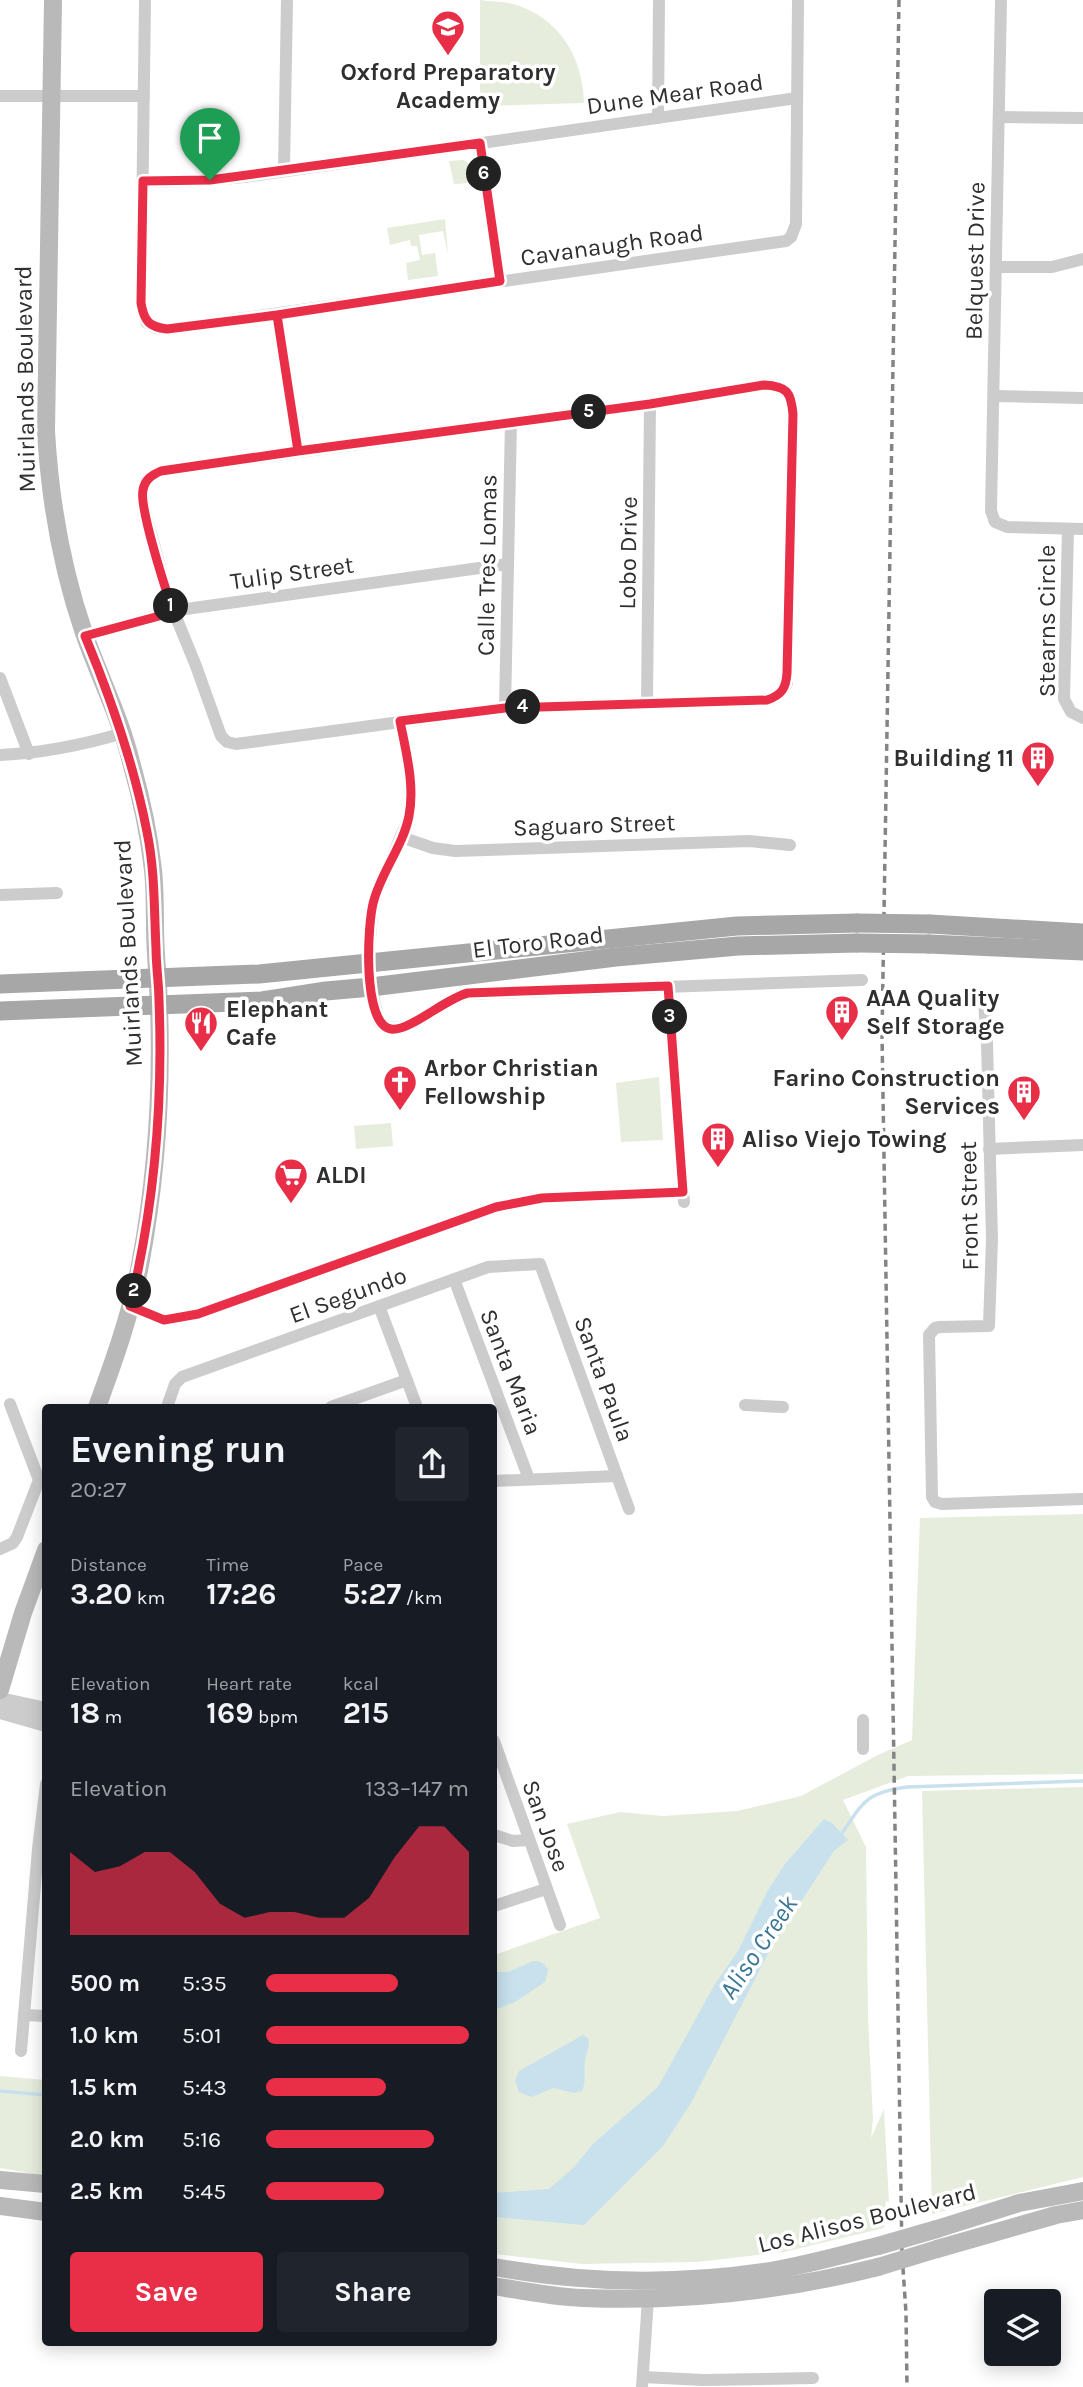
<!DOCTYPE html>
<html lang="en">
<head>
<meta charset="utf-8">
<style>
	body { margin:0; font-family:Karla,sans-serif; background:#20242c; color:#f1f3f6; height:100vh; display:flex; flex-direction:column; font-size:26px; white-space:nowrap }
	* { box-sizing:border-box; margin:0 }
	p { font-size:23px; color:#9ea1a6 }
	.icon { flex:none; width:38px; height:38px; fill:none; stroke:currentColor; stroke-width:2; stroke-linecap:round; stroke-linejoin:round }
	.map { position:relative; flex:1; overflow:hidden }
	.panel { position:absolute; left:42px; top:1404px; width:455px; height:942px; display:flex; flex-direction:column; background:#171b24; border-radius:7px; box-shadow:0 4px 18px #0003 }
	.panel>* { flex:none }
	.tools { position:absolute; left:984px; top:2289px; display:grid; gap:14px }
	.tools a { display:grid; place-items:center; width:77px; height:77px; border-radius:7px; background:#171b24; box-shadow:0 4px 18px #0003; font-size:35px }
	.pin { position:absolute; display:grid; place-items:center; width:60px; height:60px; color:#fff; margin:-72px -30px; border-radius:50% 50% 50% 0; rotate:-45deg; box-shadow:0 0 7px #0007 }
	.pin .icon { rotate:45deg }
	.km { position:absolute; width:35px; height:35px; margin:-18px; border-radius:50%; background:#222; color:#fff; font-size:19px; line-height:35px; text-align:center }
	.round { display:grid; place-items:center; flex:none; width:74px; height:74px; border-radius:7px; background:#20242c }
	.head { display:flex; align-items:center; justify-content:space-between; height:119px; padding:0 28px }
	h1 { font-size:38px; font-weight:700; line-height:52px }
	.figures { display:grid; grid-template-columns:repeat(3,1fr); gap:10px; height:119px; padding:7px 28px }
	.figures div { display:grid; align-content:center }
	.figures b { font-size:30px; font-weight:700 }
	.figures small { font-size:19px; font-weight:400 }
	.figures p { font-size:19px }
	.chart { height:196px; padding:14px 28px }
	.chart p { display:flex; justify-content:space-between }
	.chart svg { width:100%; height:126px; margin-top:7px; fill:#e92e48; opacity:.7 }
	.cta { display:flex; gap:14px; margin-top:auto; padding:14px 28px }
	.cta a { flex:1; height:80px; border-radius:7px; background:#e92e48; color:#fff; font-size:28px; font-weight:700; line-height:80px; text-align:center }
	.cta a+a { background:#20242c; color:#f1f3f6 }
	ul { padding:0 28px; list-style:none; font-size:23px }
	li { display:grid; grid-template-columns:112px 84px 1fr; align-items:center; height:52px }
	li i { height:18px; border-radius:9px; background:#e92e48 }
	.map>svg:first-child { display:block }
</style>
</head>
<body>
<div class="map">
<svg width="1083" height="2387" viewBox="0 0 1083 2387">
	<rect width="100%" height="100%" fill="#fff"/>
	<!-- green -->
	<g fill="#e6eddd">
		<path d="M 480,0 C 491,2 502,1 513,4 C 559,17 583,57 584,103 L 487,106 L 480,99 Z"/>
		<polygon points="463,160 468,163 471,183 454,184 449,161"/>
		<polygon points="445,219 448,254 443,231 419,235 422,255 435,253 438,276 408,280 406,263 420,260 417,246 411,246 410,240 390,245 387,228"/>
		<polygon points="659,1077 663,1140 621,1142 616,1083"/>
		<polygon points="391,1123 393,1146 356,1149 354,1126"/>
		<polygon points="1083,1514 1083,1774 908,1776 843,1800 866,1847 868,2017 873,2119 871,2138 884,2109 889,2202 886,2201 884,2228 784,2252 697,2262 582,2264 494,2254 494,1955 600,1918 567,1824 620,1812 663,1816 737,1811 801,1796 878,1755 912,1740 920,1518"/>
		<polygon points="1083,1787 1083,2177 932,2214 922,1791"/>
		<polygon points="0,2076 45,2080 45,2176 0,2168"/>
	</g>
	<!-- water -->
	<g fill="#c8e1ed">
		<polygon points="824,1819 832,1823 848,1840 834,1851 772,1946 691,2103 663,2146 584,2225 494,2217 494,2193 549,2189 574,2167 594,2143 658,2087 715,1984 738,1951 768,1890 785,1864"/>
		<path d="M 533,1961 C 541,1961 544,1963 548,1970 L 545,1982 L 515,2002 L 494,2010 L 494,1972 L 508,1972 Z"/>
		<path d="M 583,2035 L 588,2038 C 591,2046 586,2052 585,2061 C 583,2071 587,2081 582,2091 L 574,2093 L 554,2088 L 531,2097 L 519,2092 L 515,2081 L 519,2071 Z"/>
	</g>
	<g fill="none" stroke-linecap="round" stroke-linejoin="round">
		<!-- stream -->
		<g stroke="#c8e1ed" stroke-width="3.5">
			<path d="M 840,1836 C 864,1802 864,1793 907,1787 L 1083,1781"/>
			<polyline points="0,2091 46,2095"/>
		</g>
		<!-- minor -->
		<g stroke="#ccc" stroke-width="12">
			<polyline points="145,0 141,303 146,322 156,328 167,329 786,241 791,237 796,224 798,0"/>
			<polyline points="1001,0 991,511 995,522 1007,527 1083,529"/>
			<polyline points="0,96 144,96"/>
			<polyline points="999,117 1083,118"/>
			<polyline points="658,118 659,0"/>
			<polyline points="479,143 500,281"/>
			<polyline points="284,169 287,0"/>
			<polyline points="143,182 201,181 244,177 797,98"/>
			<polyline points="996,267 1052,267 1083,259"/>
			<polyline points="277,315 298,451"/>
			<path d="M 764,385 C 787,386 791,392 793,414 L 787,683 C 783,693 777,697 767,700 L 505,708 L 236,744 L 227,742 L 221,736 L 196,666 L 169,600 L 142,500 L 143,487 L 147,480 L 161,471 L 650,404 Z"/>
			<polyline points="994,396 1083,398"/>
			<polyline points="1068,529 1064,699 1071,712 1083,718"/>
			<polyline points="85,636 162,614 186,609 508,564"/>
			<polyline points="0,678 29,754"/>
			<polyline points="647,703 650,404"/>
			<polyline points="505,708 511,422"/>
			<path d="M 0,755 C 42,753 83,745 123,733"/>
			<polyline points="401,837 433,848 455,851 749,841 790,845"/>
			<polyline points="0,895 57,893"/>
			<polyline points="368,963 373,902 409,817 411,780 400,721"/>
			<polyline points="668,986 684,1202"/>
			<path d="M 371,987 L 379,1022 C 401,1044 442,998 468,994 L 862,980"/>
			<polyline points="984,1001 987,1043 992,1239 989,1326 940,1327 935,1328 929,1335 932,1497 935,1502 942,1504 1083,1499"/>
			<polyline points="989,1149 1083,1145"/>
			<polyline points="454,1279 529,1479"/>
			<polyline points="130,1306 164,1320 198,1314 496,1207 542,1198 683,1192"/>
			<polyline points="379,1306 417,1407"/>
			<polyline points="745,1405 783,1407"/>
			<polyline points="167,1407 175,1384 182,1377 488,1267 540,1264 629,1509"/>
			<polyline points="331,1407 407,1380"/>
			<polyline points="494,1481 617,1476"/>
			<polyline points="0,1549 13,1543 17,1537 39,1480 10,1404"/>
			<polyline points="863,1720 863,1749"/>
			<polyline points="494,1741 560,1925"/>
			<polyline points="494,1835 513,1841 529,1840"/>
			<polyline points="494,1906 546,1889"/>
			<polyline points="24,2015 46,2016"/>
			<polyline points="21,2051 38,1849 46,1784"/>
			<polyline points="643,2377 703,2380 813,2378"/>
			<polyline points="642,2387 648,2299"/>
		</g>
		<!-- tertiary -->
		<g stroke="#ccc" stroke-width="16">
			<polyline points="0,1700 46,1710"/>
			<polyline points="0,1711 46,1724"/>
		</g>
		<!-- secondary -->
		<g stroke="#b9b9b9" stroke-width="18">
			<path d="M 53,0 L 46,431 C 50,502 61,566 84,633 C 99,676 120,717 131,762 C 141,797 149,834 153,870 C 156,898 154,927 156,955 C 164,1057 159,1164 140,1265 C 131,1313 114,1361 97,1407"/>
			<polyline points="0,1690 23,1613 46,1550"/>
			<polyline points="0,2180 46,2184"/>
			<polyline points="0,2206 46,2212"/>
			<polyline points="937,2229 1019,2203 1083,2191"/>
			<polyline points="937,2249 1056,2215 1083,2210"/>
			<path d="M 494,2267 C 582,2283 675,2285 764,2272 C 803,2266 840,2255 878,2246"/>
			<path d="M 494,2286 C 523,2291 553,2297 583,2298 C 682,2302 783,2291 878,2267"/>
		</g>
		<!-- primary -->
		<g stroke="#a7a7a7" stroke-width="19">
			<polyline points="930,924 1083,933"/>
			<polyline points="929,944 1083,951"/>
			<polyline points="0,984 259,974 737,926 857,923"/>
			<polyline points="0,1011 262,1001 326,991 371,987 616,957 738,946 857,943"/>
		</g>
		<!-- rail -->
		<polyline stroke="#848484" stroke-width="3.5" stroke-dasharray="7 5" stroke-linecap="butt" points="899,0 882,1035 902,2254 906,2313 907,2387"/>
		<!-- secondary-bridge -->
		<g stroke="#b9b9b9" stroke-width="18">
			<polyline points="878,2246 937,2229"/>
			<polyline points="878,2267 937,2249"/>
		</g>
		<!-- primary-bridge -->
		<g stroke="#a7a7a7" stroke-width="19">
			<polyline points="857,923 930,924"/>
			<polyline points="857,943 929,944"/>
		</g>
	</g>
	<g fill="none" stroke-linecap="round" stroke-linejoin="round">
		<!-- route casing -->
		<g stroke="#fff" stroke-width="14">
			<path id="route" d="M 210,180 L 143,181 L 141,303 C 144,321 149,327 167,329 L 277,315 L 298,451 L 161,471 C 152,475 145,479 143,490 C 139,507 166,592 174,612 L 85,636 C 112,701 134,764 147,832 C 155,871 154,909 156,948 C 156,966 159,984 159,1001 C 163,1102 154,1208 130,1306 L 164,1320 L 198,1314 L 496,1207 L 542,1198 L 683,1192 L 668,986 L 468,993 C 446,998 409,1032 391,1029 C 362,1025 367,922 374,900 C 382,871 403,846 409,816 C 415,785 406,752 400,721 L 505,708 L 767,700 C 782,695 786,688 787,673 L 793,414 C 791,392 787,386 764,385 L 650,404 L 298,451 L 277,315 L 500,281 L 480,143 L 210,180"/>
		</g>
		<!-- route -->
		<use href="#route" stroke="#e92e48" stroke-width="9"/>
	</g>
	<!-- icons -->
	<defs>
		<g id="school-pin" transform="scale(1.75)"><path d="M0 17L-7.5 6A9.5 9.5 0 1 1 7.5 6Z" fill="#e92e48" stroke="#fff"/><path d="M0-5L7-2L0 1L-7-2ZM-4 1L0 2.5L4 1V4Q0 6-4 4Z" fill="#fff"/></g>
		<g id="building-pin" transform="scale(1.75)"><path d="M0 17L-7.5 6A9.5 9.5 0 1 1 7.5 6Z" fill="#e92e48" stroke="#fff"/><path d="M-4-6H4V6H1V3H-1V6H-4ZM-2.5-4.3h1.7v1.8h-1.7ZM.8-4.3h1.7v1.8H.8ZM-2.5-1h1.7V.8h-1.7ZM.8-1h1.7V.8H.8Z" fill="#fff"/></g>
		<g id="restaurant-pin" transform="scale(1.75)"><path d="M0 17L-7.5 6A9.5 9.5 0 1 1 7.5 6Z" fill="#e92e48" stroke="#fff"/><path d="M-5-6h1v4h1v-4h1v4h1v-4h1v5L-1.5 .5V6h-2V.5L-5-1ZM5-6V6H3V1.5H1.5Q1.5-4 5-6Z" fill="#fff"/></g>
		<g id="church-pin" transform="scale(1.75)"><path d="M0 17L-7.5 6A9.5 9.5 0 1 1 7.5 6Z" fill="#e92e48" stroke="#fff"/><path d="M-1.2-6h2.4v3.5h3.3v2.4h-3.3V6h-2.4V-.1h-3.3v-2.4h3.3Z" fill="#fff"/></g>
		<g id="supermarket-pin" transform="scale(1.75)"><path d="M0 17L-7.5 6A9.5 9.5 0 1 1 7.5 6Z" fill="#e92e48" stroke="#fff"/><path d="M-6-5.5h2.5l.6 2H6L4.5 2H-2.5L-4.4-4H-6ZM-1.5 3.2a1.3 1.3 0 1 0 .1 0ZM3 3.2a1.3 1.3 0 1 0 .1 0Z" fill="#fff"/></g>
	</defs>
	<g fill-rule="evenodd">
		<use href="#school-pin" x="448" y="27"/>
		<use href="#building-pin" x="1038" y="758"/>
		<use href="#building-pin" x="842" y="1012"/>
		<use href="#restaurant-pin" x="201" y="1023"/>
		<use href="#church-pin" x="400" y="1082"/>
		<use href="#building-pin" x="1024" y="1092"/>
		<use href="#building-pin" x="718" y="1139"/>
		<use href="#supermarket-pin" x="291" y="1175"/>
	</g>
	<g text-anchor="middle" stroke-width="7" stroke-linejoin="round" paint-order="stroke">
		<!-- poi labels -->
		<g font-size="24" font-weight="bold" fill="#2f2f2f" stroke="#fff" text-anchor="start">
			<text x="448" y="80" text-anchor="middle">Oxford Preparatory<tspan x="448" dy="28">Academy</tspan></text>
			<text x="1014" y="766" text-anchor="end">Building 11</text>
			<text x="866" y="1006">AAA Quality<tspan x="866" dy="28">Self Storage</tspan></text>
			<text x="226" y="1017">Elephant<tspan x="226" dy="28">Cafe</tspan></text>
			<text x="424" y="1076">Arbor Christian<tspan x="424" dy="28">Fellowship</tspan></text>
			<text x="1000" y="1086" text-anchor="end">Farino Construction<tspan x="1000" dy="28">Services</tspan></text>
			<text x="742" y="1147">Aliso Viejo Towing</text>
			<text x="316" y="1183">ALDI</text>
		</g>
		<!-- street labels -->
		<g font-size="24" fill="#2f2f2f" stroke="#fff">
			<text transform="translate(675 94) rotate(-8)" y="8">Dune Mear Road</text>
			<text transform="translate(612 245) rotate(-8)" y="8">Cavanaugh Road</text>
			<text transform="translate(975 261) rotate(-89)" y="8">Belquest Drive</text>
			<text transform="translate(25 379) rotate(-91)" y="8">Muirlands Boulevard</text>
			<text transform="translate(628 553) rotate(-89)" y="8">Lobo Drive</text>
			<text transform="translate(487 565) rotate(-89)" y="8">Calle Tres Lomas</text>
			<text transform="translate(292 573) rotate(-8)" y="8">Tulip Street</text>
			<text transform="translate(1047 621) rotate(-90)" y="8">Stearns Circle</text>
			<text transform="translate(594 825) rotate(-2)" y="8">Saguaro Street</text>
			<text transform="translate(538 942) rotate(-7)" y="8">El Toro Road</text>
			<text transform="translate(128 953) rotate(-93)" y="8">Muirlands Boulevard</text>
			<text transform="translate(969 1206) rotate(-91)" y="8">Front Street</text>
			<text transform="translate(348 1295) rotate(-20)" y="8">El Segundo</text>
			<text transform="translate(511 1372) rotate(69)" y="8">Santa Maria</text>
			<text transform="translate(604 1379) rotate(70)" y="8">Santa Paula</text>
			<text transform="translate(546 1826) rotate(70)" y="8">San Jose</text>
			<text transform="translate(867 2218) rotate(-14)" y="8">Los Alisos Boulevard</text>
		</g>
		<!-- water labels -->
		<g font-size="26" font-style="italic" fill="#3b7794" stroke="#fff">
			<text transform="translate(758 1947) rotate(-56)" y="9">Aliso Creek</text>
		</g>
	</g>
</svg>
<div class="tools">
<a><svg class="icon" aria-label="layers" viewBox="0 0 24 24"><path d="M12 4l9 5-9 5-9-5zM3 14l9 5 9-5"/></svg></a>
</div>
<div class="pin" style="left:210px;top:180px;background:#1e9e55"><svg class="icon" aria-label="arrive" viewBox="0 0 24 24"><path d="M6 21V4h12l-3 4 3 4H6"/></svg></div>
<b class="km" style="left:171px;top:606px">1</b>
<b class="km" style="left:134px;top:1291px">2</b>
<b class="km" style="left:670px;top:1017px">3</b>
<b class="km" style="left:523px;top:707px">4</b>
<b class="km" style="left:589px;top:412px">5</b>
<b class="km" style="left:484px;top:174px">6</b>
<section class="panel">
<div class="head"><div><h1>Evening run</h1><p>20:27</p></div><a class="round"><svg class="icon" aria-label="share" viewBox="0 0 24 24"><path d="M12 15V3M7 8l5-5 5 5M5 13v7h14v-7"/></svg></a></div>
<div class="figures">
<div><p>Distance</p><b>3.20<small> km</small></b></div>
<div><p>Time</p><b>17:26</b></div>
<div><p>Pace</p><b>5:27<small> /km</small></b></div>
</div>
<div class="figures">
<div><p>Elevation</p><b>18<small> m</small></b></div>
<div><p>Heart rate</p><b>169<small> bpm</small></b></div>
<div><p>kcal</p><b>215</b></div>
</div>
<div class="chart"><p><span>Elevation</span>133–147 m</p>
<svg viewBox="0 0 160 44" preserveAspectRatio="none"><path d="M0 44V15L10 22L20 20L30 15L40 15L50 22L60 33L70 38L80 36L90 36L100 38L110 38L120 31L130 17L140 6L150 6L160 15V44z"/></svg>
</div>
<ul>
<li><b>500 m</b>5:35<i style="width:65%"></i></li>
<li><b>1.0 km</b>5:01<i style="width:100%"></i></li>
<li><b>1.5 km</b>5:43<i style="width:59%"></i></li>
<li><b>2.0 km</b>5:16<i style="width:83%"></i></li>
<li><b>2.5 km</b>5:45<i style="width:58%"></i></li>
</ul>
<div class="cta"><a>Save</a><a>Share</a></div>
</section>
</div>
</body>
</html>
